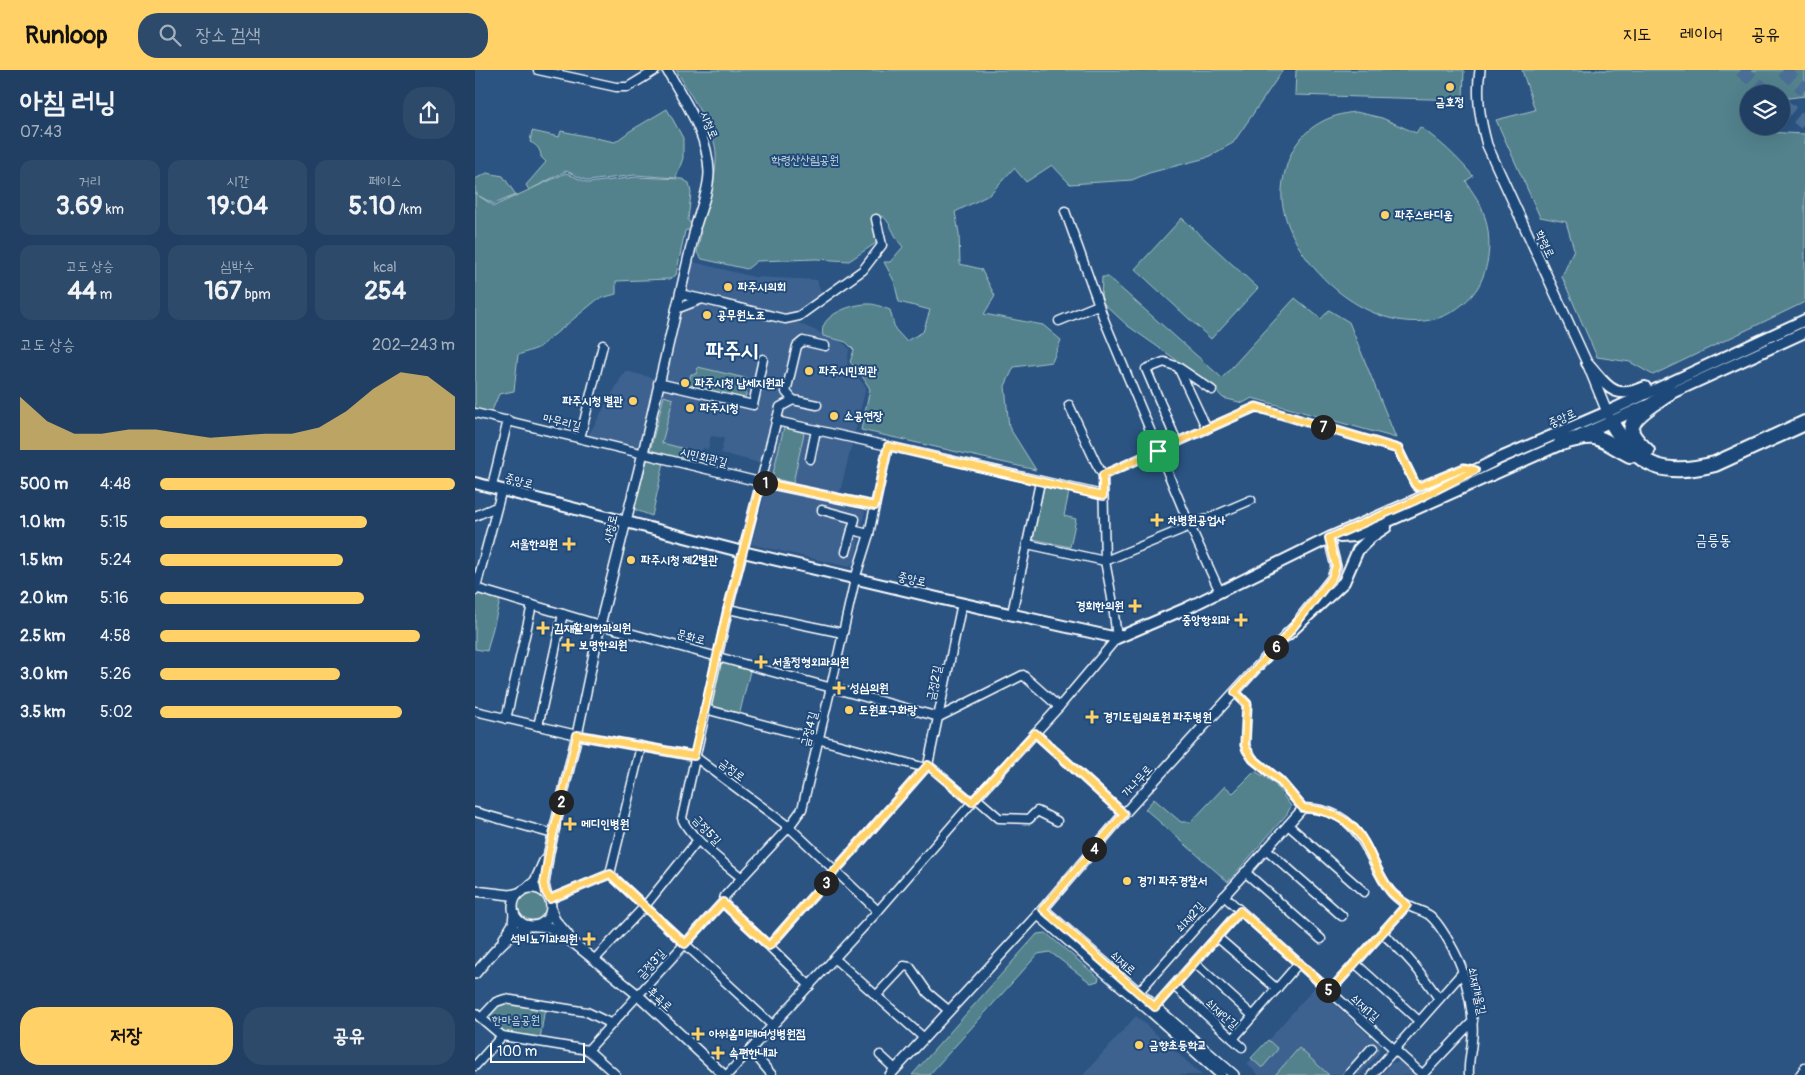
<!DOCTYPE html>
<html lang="ko">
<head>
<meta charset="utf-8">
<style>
	body { margin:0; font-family:Pangolin,"Poor Story",sans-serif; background:#2d4a6b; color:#f1f3f6; height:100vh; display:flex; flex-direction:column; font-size:19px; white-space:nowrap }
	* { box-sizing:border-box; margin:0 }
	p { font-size:16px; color:#a2afbe }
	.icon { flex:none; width:28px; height:28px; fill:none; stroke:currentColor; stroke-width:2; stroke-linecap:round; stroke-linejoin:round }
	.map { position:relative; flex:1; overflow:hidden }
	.drawer { display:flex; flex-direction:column; background:#203f62; width:475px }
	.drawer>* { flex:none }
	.buttons { position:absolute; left:1265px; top:15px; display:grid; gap:10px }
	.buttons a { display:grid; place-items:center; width:50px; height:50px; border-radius:50%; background:#203f62; box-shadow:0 5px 20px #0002,0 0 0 1px #3d5877; font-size:25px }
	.scale { position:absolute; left:15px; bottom:12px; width:95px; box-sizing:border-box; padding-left:5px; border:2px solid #fff; border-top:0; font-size:14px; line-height:18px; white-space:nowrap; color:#fff; -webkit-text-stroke:4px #1f4a7a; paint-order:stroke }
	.pin { position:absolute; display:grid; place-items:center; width:42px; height:42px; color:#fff; margin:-21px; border-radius:10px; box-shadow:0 2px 8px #0006 }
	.km { position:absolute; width:25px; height:25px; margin:-12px; border-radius:50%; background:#222; color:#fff; font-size:14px; line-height:25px; text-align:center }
	.round { display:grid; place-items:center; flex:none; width:52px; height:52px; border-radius:20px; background:#2d4a6b }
	.overview { display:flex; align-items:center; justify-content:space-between; height:85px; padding:0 20px }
	h1 { font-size:28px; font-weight:700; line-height:38px }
	.figures { display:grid; grid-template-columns:repeat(3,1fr); gap:8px; height:85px; padding:5px 20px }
	.figures div { display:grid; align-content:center; border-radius:12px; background:#2d4a6b; text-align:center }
	.figures b { font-size:25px; font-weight:700 }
	.figures small { font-size:14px; font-weight:400 }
	.figures p { font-size:14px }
	.chart { height:140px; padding:10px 20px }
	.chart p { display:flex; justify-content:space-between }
	.chart svg { width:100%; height:90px; margin-top:5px; fill:#ffd166; opacity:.7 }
	.cta { display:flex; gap:10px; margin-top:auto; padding:10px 20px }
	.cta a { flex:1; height:58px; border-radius:20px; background:#ffd166; color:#111; font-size:20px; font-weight:700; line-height:58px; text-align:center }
	.cta a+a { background:#2d4a6b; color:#f1f3f6 }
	ul { padding:0 20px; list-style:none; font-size:16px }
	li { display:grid; grid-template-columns:80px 60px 1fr; align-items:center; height:38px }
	li i { height:12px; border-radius:6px; background:#ffd166 }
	header { display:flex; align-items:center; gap:30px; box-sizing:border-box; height:70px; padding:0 25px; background:#ffd166; color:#111 }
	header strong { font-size:24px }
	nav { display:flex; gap:28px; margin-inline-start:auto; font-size:18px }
	.search { width:350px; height:45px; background:#2d4a6b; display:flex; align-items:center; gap:12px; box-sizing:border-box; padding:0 18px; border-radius:20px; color:#a2afbe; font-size:19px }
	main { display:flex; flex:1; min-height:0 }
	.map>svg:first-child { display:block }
</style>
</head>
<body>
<header>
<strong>Runloop</strong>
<div class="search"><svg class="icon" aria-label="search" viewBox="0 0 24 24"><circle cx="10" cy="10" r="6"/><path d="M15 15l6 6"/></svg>장소 검색</div>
<nav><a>지도</a><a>레이어</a><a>공유</a></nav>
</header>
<main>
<section class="drawer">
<div class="overview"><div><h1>아침 러닝</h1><p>07:43</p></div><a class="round"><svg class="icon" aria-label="share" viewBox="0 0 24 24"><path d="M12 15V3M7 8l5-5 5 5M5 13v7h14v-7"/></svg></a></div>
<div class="figures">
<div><p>거리</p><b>3.69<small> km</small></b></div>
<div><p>시간</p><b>19:04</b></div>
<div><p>페이스</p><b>5:10<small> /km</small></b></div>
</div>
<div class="figures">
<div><p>고도 상승</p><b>44<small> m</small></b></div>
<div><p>심박수</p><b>167<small> bpm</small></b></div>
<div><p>kcal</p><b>254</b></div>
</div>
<div class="chart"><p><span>고도 상승</span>202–243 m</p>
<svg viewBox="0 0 160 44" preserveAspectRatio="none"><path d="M0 44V18L10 30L20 36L30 36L40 34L50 34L60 36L70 38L80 37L90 36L100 36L110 33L120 25L130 14L140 6L150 8L160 18V44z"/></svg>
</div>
<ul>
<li><b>500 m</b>4:48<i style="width:100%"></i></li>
<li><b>1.0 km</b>5:15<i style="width:70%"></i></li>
<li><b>1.5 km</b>5:24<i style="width:62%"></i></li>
<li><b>2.0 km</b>5:16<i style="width:69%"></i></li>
<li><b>2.5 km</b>4:58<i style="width:88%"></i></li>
<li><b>3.0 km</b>5:26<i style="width:61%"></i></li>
<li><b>3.5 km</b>5:02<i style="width:82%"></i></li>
</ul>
<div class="cta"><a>저장</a><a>공유</a></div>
</section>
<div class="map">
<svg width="1330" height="1005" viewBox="0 0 1330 1005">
	<rect width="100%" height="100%" fill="#2b5483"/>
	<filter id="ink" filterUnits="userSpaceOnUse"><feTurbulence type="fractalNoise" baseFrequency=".02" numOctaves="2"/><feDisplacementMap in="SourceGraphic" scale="10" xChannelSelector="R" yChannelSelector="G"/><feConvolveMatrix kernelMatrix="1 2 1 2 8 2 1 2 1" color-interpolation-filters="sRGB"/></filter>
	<g filter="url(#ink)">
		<!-- built -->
		<g fill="#3d6290">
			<polygon points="218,192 279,207 342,210 347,226 326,241 312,245 212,223"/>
			<polygon points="228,233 321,252 370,274 374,279 372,296 391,317 364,426 290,409 293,395 246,383 249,368 236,366 233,379 228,378 227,382 219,380 210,389 113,366 150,301 191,311 207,242"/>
			<polygon points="292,416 390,441 379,493 374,497 276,474"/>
			<polygon points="840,917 905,975 904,983 885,1005 784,1005 772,994"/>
			<polygon points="661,946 727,1005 608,1005"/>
			<polygon points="925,991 942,1005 907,1005 917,993"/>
		</g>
		<!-- green -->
		<g fill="#52828c" stroke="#a8c0c6">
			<path d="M 201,0 L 808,0 L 758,73 L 731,88 L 674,103 L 657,110 L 595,114 L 577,95 L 551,112 L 539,98 L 514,125 L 480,142 L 484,163 L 485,194 L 506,199 L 520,226 L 509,244 L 568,255 L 586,270 L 577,292 L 539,297 L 530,316 L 534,357 L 561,400 L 386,360 L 395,319 L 386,304 L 375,292 L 379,280 L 371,272 L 348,266 C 342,245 379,233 395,234 C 401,234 409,238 415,240 L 420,259 L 431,271 L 448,262 L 455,240 L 424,232 L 419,211 L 409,192 L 415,192 L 428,177 C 418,166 418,156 408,146 L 398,151 L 401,173 L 374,191 L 341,189 L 282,191 L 272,199 L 227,189 L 222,183 L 226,163 L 212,160 L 210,161 L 201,205 L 195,209 L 141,211 L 141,224 L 123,229 L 63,278 L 43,285 L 39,321 L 24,324 L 16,343 L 0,339 L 0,123 L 3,125 L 0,121 L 0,109 L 12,103 L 28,106 L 41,125 L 19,134 L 4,126 L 19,136 L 91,103 L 113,113 L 161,107 L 207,109 L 214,113 L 216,123 L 213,150 L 214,152 L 226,155 C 234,135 246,92 239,72 C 232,51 213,20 201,0 Z"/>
			<polygon points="821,0 989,0 988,30 820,25"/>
			<polygon points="1047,0 1330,0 1330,26 1306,29 1306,24 1274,24 1274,56 1289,56 1290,62 1330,64 1330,232 1178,305 1155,292 1122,287 1087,207 1099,179 1091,152 1065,147 1021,50 1060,40"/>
			<path d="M 192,39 L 208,68 L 208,88 L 201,108 L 160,105 L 113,111 L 91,101 L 54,120 L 51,115 L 71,92 L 66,87 C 66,80 62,75 55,72 L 57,61 L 84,67 L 86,61 L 140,72 L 155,61 Z"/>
			<path d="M 881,42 L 907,48 L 941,63 L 945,57 C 966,72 982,87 998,106 L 991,111 C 996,121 1005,131 1008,141 C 1017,166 1016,194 1003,217 C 995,230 982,240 969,246 C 901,273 814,196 807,130 C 806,114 810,97 817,82 C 829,57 855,44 881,42 Z"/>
			<polygon points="707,148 783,218 736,269 660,199"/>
			<polygon points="627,207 633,207 747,308 820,228 846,249 854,240 874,252 921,368 777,328 768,333 748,328 733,312 653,256 626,231"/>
			<polygon points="223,297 274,309 270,328 266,330 213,318 216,304 221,304"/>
			<polygon points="189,326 198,329 187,373 214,380 211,390 175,381"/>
			<polygon points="309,357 329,363 318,413 297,408"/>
			<polygon points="173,387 189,392 177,446 161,440 160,436"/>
			<polygon points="569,417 594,422 589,446 601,449 595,477 558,469"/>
			<polygon points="2,521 26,527 12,581 0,579 0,528"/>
			<polygon points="244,589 276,597 264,646 232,638"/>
			<polygon points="780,701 799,713 816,736 812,744 753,812 670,739 679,729 706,752 716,752 750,716 758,723"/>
			<circle cx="57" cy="836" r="14"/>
			<polygon points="571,863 624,908 623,911 616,913 575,882 563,884 454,1005 437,1005 562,864"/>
			<polygon points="29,932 70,938 65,969 29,964 10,947 22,934"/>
			<polygon points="793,970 803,979 787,998 776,988"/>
			<polygon points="824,978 854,1005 800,1005"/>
		</g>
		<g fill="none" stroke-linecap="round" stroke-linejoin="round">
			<!-- motorway-tunnel -->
			<g stroke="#4b6e96" stroke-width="14" stroke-dasharray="14 7" stroke-linecap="butt">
				<polyline points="1266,0 1294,24"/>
				<polyline points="1308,0 1330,20"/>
				<polyline points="1306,34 1330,53"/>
			</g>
			<!-- minor casing -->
			<g stroke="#fff" stroke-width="11">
				<g id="minor">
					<polyline points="63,0 141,17 153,17 181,0"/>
					<polyline points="227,229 310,249 324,246 388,200 407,175 401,149"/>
					<polyline points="201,239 227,229 205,224"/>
					<polyline points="584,251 623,235"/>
					<polyline points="703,297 732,359"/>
					<polyline points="183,313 278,335 288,289"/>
					<polyline points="318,330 311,322 322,276 328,271 350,276"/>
					<polyline points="0,343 285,412 400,436"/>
					<polyline points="301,351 413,376"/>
					<polyline points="105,368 128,275"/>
					<polyline points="702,372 671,299 689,292 703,297 737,320"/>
					<polyline points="335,389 341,360"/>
					<polyline points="628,405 781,337 923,379 940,414 943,417 989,398 1000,401"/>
					<polyline points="17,416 33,350"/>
					<polyline points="347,440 380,449 377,460"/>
					<polyline points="0,446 21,437"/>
					<polyline points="552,474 565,412"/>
					<polyline points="371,482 377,460 394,464"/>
					<polyline points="0,518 125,555 464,647 548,605 584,637"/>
					<polyline points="0,521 27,419"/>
					<polyline points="745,522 715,456 776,430"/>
					<polyline points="253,539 368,563"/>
					<polyline points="537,543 552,474 630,491 715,456 630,252 590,141"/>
					<path d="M 760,622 L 772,634 L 770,675 L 772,680 L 778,689 L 805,711 L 828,738 C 870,739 883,759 900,795 C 905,804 910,816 918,824 C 923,829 930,834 936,837 C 942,840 948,841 954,845 C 965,853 985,889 988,903 C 994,924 1000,950 997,971 C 996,983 993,993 994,1005"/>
					<polyline points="230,639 451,698"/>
					<polyline points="0,641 102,665 219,686 314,757 403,841"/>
					<polyline points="31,649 57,535"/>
					<polyline points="63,656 88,544"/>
					<polyline points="560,663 649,744"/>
					<polyline points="453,695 497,732"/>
					<polyline points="501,728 524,748 554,749 562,741 582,751"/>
					<polyline points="0,742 78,764"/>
					<polyline points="813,755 889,822"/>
					<polyline points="791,779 867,846"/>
					<polyline points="770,802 846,869"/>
					<polyline points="135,804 166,676"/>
					<path d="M 267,808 C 251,795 213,766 207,748 L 253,539 L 305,337 L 318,330 L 342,335"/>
					<polyline points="749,826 948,1005"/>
					<polyline points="75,829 135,804 298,956"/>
					<polyline points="248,832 249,834 294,876"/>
					<path d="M 907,863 C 932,885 945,901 964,929"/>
					<polyline points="742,867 802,919"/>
					<polyline points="360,889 449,968"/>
					<polyline points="119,890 170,836 223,770"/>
					<polyline points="720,893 778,946"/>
					<polyline points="880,893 944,951"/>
					<polyline points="335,916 294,876 453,695 487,533"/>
					<polyline points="699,916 758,969 824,893"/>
					<polyline points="855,921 932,835"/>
					<polyline points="401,926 429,896 435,897 453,923 472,939"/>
					<polyline points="660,926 828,738"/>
					<polyline points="677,940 765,841"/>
					<polyline points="0,943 27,966"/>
					<polyline points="6,948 21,932 30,929 112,942 137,954"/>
					<polyline points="27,966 113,980 141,1005"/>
					<polyline points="758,969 767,977"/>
					<polyline points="113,980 248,832 250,826 314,757 327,739 356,617 380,509 394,464 413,376 628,425"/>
					<polyline points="276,980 297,1005"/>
					<polyline points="405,985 420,999"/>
					<polyline points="0,996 27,966"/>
					<polyline points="252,1005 403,841 501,728 584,637 642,568 637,528 630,491 628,405 621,393 594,335"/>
					<polyline points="873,1005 897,978"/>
					<polyline points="897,1005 988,902"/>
					<polyline points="947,1005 998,951"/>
					<polyline points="1325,1005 1330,998"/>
				</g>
			</g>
			<!-- tertiary casing -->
			<g stroke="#fff" stroke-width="12">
				<g id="tertiary">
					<path d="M 192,0 C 210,32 233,64 234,102 C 234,120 226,138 221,155"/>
					<path d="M 1005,0 C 1001,26 1005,49 1012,75 L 1112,293 L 1134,347"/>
					<polyline points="826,547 857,508 861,497 854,468"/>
					<polyline points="53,817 60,811 69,791"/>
					<circle cx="57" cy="837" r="19"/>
					<polyline points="0,821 35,825 43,823"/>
					<polyline points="71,823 69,814 74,782 102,665 125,555 168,383 220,160"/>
					<polyline points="568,839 759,1005"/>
					<polyline points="76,840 80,850 93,865"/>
					<polyline points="562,844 676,942 746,1005"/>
					<polyline points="61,856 74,857 101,875 163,925 249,1005"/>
					<polyline points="28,870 38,854 39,843"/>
					<path d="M 0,904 C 14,888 33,862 53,856"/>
					<polyline points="415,1005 568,839 649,744 815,561"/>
				</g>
			</g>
			<!-- secondary casing -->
			<g stroke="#fff" stroke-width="14">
				<g id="secondary">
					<path d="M 1112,293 C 1132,315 1137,331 1170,317"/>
					<polyline points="1188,327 1330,262"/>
					<polyline points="1106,365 1170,336"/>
					<polyline points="0,413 268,482 467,529 642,568 712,538 854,468 939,431 1023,389 1132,342 1330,250"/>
					<polyline points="865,467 880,466 1093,371"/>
					<polyline points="812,565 869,512 883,480 896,467 911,457"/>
				</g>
			</g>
			<!-- motorway casing -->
			<g stroke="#fff" stroke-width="18">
				<g id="motorway">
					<path d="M 1136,352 C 1163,398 1189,407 1240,394 L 1330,353"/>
					<path d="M 1086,373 C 1126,361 1120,367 1155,385"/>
					<path d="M 1172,381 C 1167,376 1160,370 1157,363 C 1152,347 1183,332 1193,324"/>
				</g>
			</g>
			<!-- minor -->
			<use href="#minor" stroke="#1f4a7a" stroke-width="8"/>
			<!-- tertiary -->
			<use href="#tertiary" stroke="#1f4a7a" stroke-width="9"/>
			<!-- secondary -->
			<use href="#secondary" stroke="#1f4a7a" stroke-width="10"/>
			<!-- motorway -->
			<use href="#motorway" stroke="#1f4a7a" stroke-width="14"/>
		</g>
	</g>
	<g fill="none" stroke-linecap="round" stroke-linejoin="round" filter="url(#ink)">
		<!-- route casing -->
		<g stroke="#fff" stroke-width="10">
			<path id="route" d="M 781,337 L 923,379 L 940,414 L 943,417 L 989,398 L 1000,400 L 939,431 L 854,468 L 861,496 L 857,508 L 812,565 L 760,622 L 772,634 L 770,675 L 772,680 L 778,689 L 805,711 L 828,738 C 852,739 877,749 889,772 C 898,788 904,808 917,823 C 921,827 927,831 932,835 L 855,921 L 765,841 L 680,937 L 568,839 L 649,744 L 560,663 L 497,732 L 453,695 L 294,876 L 249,834 L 248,832 L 210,874 L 135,804 L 75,829 L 71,823 L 69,814 L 74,782 L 102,665 L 219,686 L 253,538 L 286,412 L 400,436 L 413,376 L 628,426 L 628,405 Z"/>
		</g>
		<!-- route -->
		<use href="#route" stroke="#ffd166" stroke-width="6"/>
	</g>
	<!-- markers -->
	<g fill="#ffd166" stroke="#1f4a7a" stroke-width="2">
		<circle cx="975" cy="17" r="5"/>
		<circle cx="910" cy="145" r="5"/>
		<circle cx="253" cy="217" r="5"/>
		<circle cx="232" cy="245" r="5"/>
		<circle cx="334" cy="301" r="5"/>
		<circle cx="210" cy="313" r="5"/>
		<circle cx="158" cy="331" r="5"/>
		<circle cx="215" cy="338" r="5"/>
		<circle cx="359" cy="346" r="5"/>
		<path d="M679.5 442.5h5v5h5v5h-5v5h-5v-5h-5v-5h5z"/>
		<path d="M91.5 466.5h5v5h5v5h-5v5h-5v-5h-5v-5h5z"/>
		<circle cx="156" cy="490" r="5"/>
		<path d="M657.5 528.5h5v5h5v5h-5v5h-5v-5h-5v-5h5z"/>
		<path d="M763.5 542.5h5v5h5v5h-5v5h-5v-5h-5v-5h5z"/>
		<path d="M65.5 550.5h5v5h5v5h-5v5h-5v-5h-5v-5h5z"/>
		<path d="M90.5 567.5h5v5h5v5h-5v5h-5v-5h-5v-5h5z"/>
		<path d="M283.5 584.5h5v5h5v5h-5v5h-5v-5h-5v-5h5z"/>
		<path d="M361.5 610.5h5v5h5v5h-5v5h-5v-5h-5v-5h5z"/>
		<circle cx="374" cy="640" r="5"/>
		<path d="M614.5 639.5h5v5h5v5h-5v5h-5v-5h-5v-5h5z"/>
		<path d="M92.5 746.5h5v5h5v5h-5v5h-5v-5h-5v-5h5z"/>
		<circle cx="652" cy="811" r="5"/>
		<path d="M111.5 861.5h5v5h5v5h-5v5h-5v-5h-5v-5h5z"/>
		<path d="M220.5 956.5h5v5h5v5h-5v5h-5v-5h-5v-5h5z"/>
		<circle cx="664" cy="975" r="5"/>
		<path d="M240.5 975.5h5v5h5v5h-5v5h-5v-5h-5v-5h5z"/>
	</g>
	<g text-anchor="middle" stroke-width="4" stroke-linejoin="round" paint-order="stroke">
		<!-- poi labels -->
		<g font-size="12" font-weight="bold" fill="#fff" stroke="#1f4a7a" text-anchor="start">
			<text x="975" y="36" text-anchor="middle">금호정</text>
			<text x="920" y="149">파주스타디움</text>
			<text x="263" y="221">파주시의회</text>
			<text x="242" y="249">공무원노조</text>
			<text x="344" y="305">파주시민회관</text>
			<text x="220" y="317">파주시청 납세지원과</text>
			<text x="148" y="335" text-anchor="end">파주시청 별관</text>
			<text x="225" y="342">파주시청</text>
			<text x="369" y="350">소공연장</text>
			<text x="693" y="454">차병원공업사</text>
			<text x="83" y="478" text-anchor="end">서울한의원</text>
			<text x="166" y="494">파주시청 제2별관</text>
			<text x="649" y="540" text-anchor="end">경희한의원</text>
			<text x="755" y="554" text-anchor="end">중앙항외과</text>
			<text x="79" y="562">김재활의학과의원</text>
			<text x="104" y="579">보명한의원</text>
			<text x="297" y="596">서울정형외과의원</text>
			<text x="375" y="622">성심의원</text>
			<text x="384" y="644">도원표구화랑</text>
			<text x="628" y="651">경기도립의료원 파주병원</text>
			<text x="106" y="758">메디인병원</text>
			<text x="662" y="815">경기 파주경찰서</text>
			<text x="103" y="873" text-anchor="end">석비뇨기과의원</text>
			<text x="234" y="968">아워홈미래여성병원점</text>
			<text x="674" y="979">금향초등학교</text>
			<text x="254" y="987">속편한내과</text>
		</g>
		<!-- street labels -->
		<g font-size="12" fill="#fff" stroke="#1f4a7a">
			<text transform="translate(234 55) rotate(67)" y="4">시청로</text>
			<text transform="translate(1070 174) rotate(65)" y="4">학령로</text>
			<text transform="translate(1087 348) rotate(-24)" y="4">중앙로</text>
			<text transform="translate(87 352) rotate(14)" y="4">마무리길</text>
			<text transform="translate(229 387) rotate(14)" y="4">시민회관길</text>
			<text transform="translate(44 411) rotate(15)" y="4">중앙로</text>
			<text transform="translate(135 459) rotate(-76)" y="4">시청로</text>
			<text transform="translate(437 509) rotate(13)" y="4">중앙로</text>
			<text transform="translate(216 567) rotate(15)" y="4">문화로</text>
			<text transform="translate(459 613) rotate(-78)" y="4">금정2길</text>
			<text transform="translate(334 659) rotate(-76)" y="4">금정4길</text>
			<text transform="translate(257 700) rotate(37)" y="4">금정로</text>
			<text transform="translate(662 711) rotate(-48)" y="4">가나무로</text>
			<text transform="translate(232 760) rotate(47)" y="4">금정5길</text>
			<text transform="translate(715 847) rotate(-48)" y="4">쇠재2길</text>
			<text transform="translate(648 893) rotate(41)" y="4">쇠재로</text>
			<text transform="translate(176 894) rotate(-47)" y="4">금정3길</text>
			<text transform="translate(1002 921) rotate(77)" y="4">쇠재개울길</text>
			<text transform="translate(185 929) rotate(43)" y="4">후곡로</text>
			<text transform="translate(890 938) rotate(42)" y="4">쇠재1길</text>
			<text transform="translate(747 944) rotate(41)" y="4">쇠재안길</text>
		</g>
		<!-- park labels -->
		<g font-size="12" fill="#d4e0e2" stroke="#1f4a7a">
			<text x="330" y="94">학령산산림공원</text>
			<text x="41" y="954">한마음공원</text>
		</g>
		<!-- quarter labels -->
		<g font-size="15" fill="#fff" stroke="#1f4a7a">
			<text x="1238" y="475">금릉동</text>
		</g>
		<!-- town labels -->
		<g font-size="22" font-weight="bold" fill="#fff" stroke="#1f4a7a">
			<text x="257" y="288">파주시</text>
		</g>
	</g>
</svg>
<div class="buttons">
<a><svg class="icon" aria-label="layers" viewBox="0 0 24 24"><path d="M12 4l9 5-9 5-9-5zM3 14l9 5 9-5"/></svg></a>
</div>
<div class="scale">100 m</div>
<div class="pin" style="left:683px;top:381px;background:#1e9e55"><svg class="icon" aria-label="arrive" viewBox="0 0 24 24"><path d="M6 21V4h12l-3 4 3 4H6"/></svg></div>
<b class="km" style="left:290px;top:413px">1</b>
<b class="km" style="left:86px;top:732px">2</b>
<b class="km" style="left:351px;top:813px">3</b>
<b class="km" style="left:619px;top:779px">4</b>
<b class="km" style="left:853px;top:920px">5</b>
<b class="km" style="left:801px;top:577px">6</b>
<b class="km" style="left:848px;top:357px">7</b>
</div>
</main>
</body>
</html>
